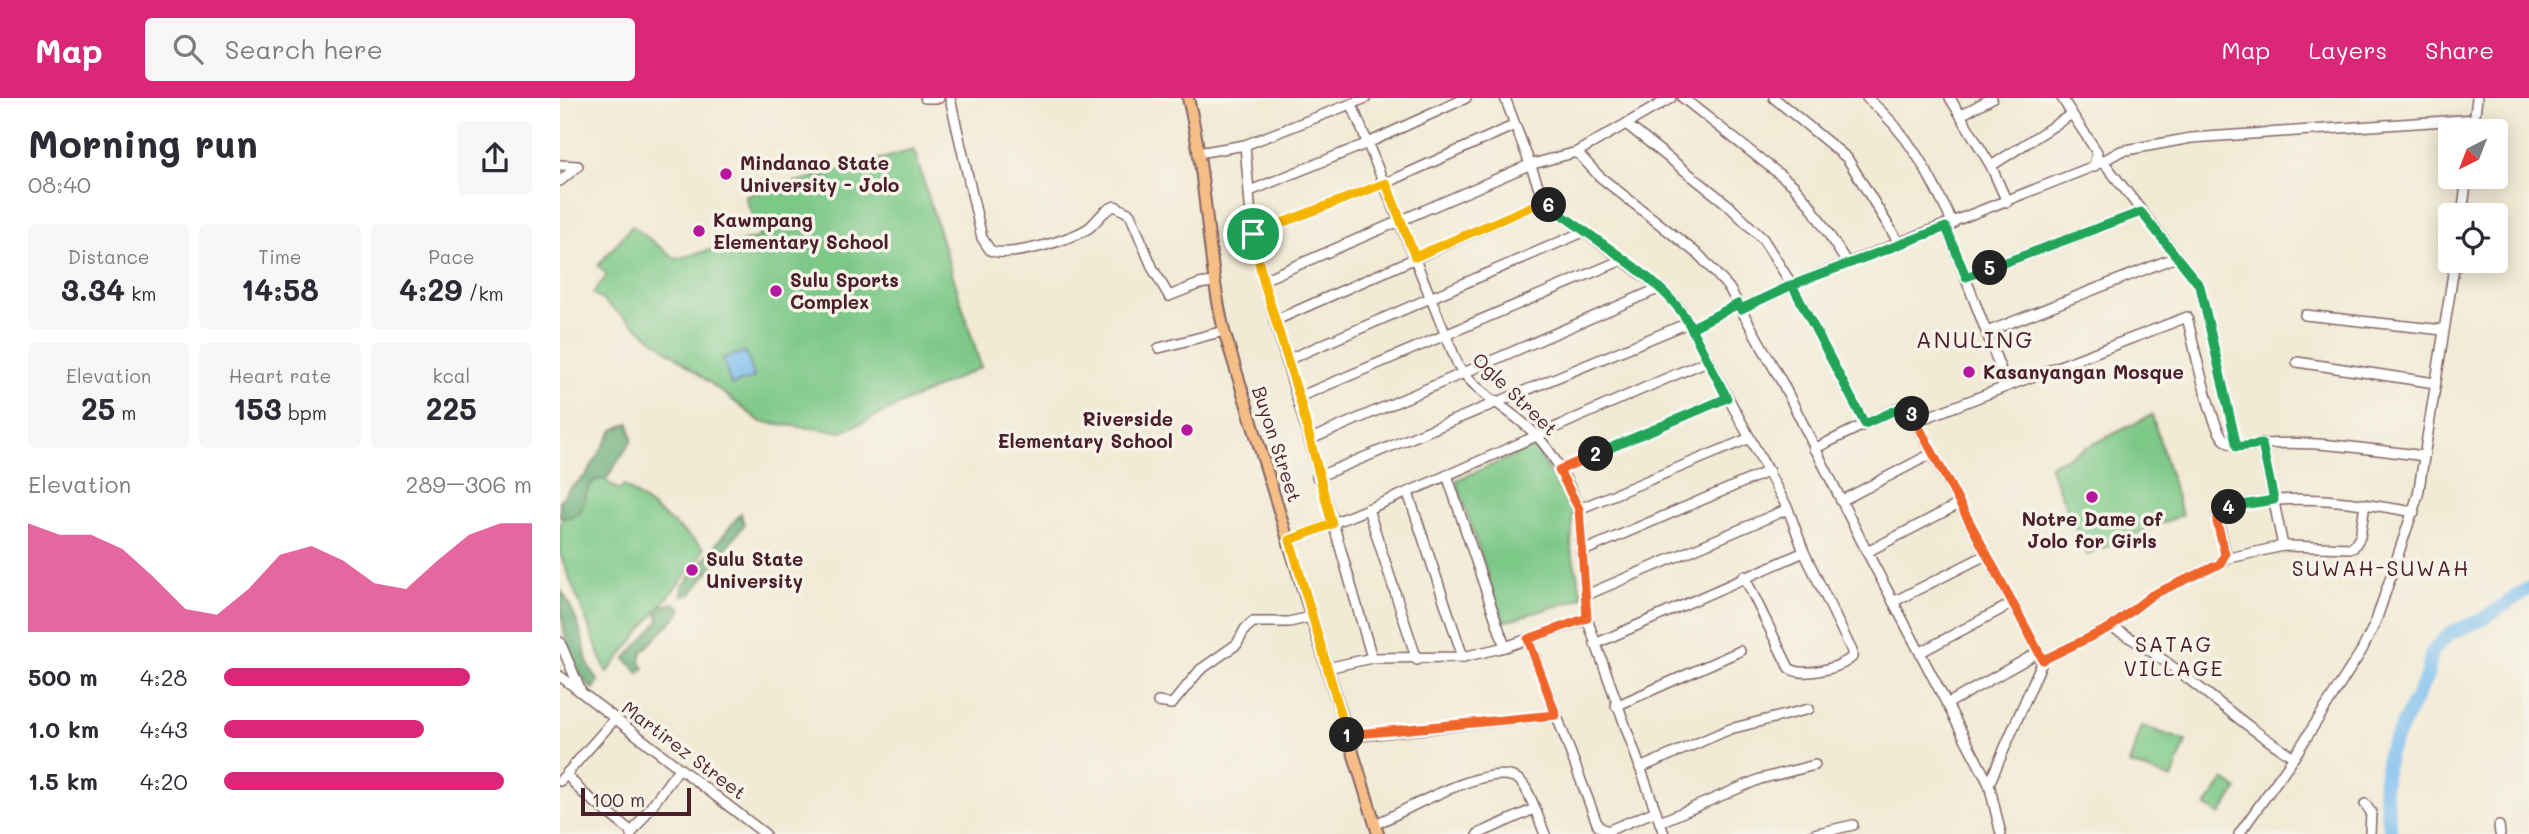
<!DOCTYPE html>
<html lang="en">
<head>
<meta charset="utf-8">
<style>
	body { margin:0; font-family:Mali,sans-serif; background:#f7f7f7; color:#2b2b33; height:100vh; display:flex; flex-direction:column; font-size:26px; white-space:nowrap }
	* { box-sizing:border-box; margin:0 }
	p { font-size:23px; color:#7c7c81 }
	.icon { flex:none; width:38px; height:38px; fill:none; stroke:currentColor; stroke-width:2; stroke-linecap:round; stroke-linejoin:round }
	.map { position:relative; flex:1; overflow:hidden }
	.side { display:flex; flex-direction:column; background:#fff; width:560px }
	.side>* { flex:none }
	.needle { width:46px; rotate:222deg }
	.tools { position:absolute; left:1878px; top:21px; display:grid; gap:14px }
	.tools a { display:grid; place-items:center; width:70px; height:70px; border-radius:7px; background:#fff; box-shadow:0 4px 18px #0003; font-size:35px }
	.scale { position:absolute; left:21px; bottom:18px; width:110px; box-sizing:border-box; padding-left:7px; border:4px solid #4a1f2b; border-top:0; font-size:19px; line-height:24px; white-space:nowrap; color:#4a1f2b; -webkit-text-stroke:5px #f7f3e8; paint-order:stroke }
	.pin { position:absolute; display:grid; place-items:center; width:60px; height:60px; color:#fff; margin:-30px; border:4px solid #fff; border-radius:50%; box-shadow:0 2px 7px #0007 }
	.km { position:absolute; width:35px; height:35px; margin:-18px; border-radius:50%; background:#222; color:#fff; font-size:19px; line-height:35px; text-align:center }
	.round { display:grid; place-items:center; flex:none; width:74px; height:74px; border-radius:7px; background:#f7f7f7 }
	.head { display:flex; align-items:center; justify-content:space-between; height:119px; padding:0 28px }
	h1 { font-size:38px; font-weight:700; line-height:52px }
	.metrics { display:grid; grid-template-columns:repeat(3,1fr); gap:10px; height:119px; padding:7px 28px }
	.metrics div { display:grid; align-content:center; border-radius:7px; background:#f7f7f7; text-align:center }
	.metrics b { font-size:30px; font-weight:700 }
	.metrics small { font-size:19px; font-weight:400 }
	.metrics p { font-size:19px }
	.chart { height:196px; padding:14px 28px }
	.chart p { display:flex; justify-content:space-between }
	.chart svg { width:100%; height:126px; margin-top:7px; fill:#db2777; opacity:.7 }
	ul { padding:0 28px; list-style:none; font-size:23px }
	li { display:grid; grid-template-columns:112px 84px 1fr; align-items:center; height:52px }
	li i { height:18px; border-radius:9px; background:#db2777 }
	header { display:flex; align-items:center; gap:42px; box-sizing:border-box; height:98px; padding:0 35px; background:#db2777; color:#fff }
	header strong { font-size:33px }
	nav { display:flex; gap:38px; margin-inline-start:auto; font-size:24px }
	.search { width:490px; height:63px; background:#f7f7f7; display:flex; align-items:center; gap:18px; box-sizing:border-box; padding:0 24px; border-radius:7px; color:#7c7c81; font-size:26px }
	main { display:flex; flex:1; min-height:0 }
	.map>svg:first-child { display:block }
</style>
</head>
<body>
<header>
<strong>Map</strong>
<div class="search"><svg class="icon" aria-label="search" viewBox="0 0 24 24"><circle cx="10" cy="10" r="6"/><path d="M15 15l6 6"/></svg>Search here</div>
<nav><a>Map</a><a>Layers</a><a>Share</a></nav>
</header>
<main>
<section class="side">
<div class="head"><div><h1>Morning run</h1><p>08:40</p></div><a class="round"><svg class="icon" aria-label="share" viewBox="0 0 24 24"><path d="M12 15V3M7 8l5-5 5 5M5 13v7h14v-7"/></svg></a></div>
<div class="metrics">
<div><p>Distance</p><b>3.34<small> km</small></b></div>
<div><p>Time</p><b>14:58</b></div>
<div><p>Pace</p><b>4:29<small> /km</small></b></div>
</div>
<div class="metrics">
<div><p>Elevation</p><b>25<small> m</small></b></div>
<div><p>Heart rate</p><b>153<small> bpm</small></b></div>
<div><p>kcal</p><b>225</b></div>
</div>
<div class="chart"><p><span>Elevation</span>289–306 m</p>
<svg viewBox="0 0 160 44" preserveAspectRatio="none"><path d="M0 44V6L10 10L20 10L30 15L40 25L50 36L60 38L70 29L80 17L90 14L100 19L110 27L120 29L130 19L140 10L150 6L160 6V44z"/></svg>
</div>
<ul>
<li><b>500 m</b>4:28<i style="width:80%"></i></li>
<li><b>1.0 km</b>4:43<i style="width:65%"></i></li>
<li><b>1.5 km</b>4:20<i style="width:91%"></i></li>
</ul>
</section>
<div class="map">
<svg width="1969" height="736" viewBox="0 0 1969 736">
	<rect width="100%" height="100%" fill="#f7f3e8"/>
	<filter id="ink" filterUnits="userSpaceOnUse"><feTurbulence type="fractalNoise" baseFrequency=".0143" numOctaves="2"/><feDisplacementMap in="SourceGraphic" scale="14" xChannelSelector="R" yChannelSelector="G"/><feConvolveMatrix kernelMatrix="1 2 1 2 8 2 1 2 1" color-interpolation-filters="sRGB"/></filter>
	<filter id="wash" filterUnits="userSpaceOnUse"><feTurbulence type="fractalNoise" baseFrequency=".00686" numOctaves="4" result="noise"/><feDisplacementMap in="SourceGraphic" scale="28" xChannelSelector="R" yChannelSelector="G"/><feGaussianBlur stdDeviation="1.57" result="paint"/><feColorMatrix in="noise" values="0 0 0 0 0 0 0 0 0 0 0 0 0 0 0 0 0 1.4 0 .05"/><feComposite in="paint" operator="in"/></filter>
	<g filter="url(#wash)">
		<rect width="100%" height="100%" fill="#f1ead4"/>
		<!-- green -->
		<g fill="#7bc887" stroke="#627459" stroke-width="2">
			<polygon points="354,52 421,269 282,334 201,324 33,195 47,177 38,168 72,128 116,161 200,139 185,98"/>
			<polygon points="1592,317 1622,417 1527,457 1489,368"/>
			<polygon points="975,349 1013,415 1011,452 1023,500 943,524 896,382"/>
			<polygon points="38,377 59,392 64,387 144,450 140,459 47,575 0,456 0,425"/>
			<polygon points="1582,628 1626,643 1612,681 1569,666"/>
			<polygon points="1664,682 1677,691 1660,717 1646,708"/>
		</g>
		<!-- forest -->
		<g fill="#64ac74" stroke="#576650" stroke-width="2">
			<polygon points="69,325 72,342 47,380 34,383 28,391 21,413 11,419 0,419 0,403 8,392 26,377 53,332"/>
			<polygon points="181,415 184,427 131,496 123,498 122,489"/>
			<path d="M 0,491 C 15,512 23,539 27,563 C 29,570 35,576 38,582 L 35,590 L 32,591 C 8,567 0,524 0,491 Z"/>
			<polygon points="114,505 120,509 121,514 82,554 80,564 84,570 79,575 65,561 99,523 97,513 101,508"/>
		</g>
		<!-- water -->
		<polygon fill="#7abef0" stroke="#626e8e" stroke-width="2" points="186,254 194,280 171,287 163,260"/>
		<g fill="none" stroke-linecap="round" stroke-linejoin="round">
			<!-- river -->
			<polyline stroke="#7abef0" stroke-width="14" points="1831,736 1824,689 1828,656 1867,578 1872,554 1890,535 1923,521 1969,490"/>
		</g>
	</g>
	<g filter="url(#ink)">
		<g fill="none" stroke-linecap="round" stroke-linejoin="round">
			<!-- minor casing -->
			<g stroke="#846666" stroke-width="12">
				<g id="minor">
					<polyline points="365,0 379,0"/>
					<path d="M 390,0 L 422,140 L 430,152 C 447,161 515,141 530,129 C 540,120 542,113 555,108 L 570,116 L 593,171 L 609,198 L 639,186 L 653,184"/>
					<polyline points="945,0 984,103 1100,190 1121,212 1228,411 1244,454 1035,546"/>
					<polyline points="1123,0 1233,87 1250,107 1287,165"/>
					<polyline points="1214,0 1287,60 1339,145"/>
					<path d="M 1307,0 C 1350,36 1369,76 1393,126"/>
					<polyline points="1390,0 1431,68 1447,104"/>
					<path d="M 792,7 L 898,267 C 916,296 952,312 975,336 C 994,355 1009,386 1019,411 L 1027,521 L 1104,736"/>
					<polyline points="1512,16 1537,54 1534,68"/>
					<polyline points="1401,17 1432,0"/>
					<polyline points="1066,26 1167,106 1203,141 1232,187 1305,326"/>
					<polyline points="1913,33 1917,0"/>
					<polyline points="685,47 691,119 703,182 812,560"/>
					<polyline points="1017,54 1039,78 1140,158 1169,190 1223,286 1307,454 1429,686 1441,736"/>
					<polyline points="638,55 685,47 806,0"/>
					<polyline points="1542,62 1640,188 1677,349"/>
					<polyline points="0,67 18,68 0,83"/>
					<polyline points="1431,68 1512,16 1502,0"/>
					<polyline points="690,93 808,45 906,0"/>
					<polyline points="1902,117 1907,79"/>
					<polyline points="1386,129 1447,288"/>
					<polyline points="693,136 826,85 955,27"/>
					<polyline points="1406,179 1581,114"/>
					<polyline points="703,182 969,67 1017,54 1111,0"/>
					<polyline points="1181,211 1232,187 1534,68 1561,53 1631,40 1915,21"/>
					<polyline points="1745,217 1883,232"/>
					<polyline points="714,223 984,103"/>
					<polyline points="1131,230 1178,206"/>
					<polyline points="1427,234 1616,159"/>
					<polyline points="599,250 664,233"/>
					<polyline points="727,262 1023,134"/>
					<polyline points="1737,264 1875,285"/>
					<polyline points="739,299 1062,162"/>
					<path d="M 1357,323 L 1627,219 C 1633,243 1650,327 1664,341 C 1676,353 1689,347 1704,346 C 1758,343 1811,351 1864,358"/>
					<polyline points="751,341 1100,190"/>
					<polyline points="1702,346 1723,448"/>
					<polyline points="1254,351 1340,309 1349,312 1483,562 1429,686"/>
					<polyline points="999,372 1167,300"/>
					<polyline points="887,377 945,549"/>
					<polyline points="757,379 1128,225"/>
					<polyline points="848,395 903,559"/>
					<polyline points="1281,403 1373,355"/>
					<polyline points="808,411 857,562"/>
					<polyline points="1019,411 1190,340"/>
					<path d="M 730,442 C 871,388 1008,322 1147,263"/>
					<polyline points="1021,454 1209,373"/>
					<polyline points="1307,454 1399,406"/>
					<polyline points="1665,461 1723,448 1793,450 1800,439 1805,406"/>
					<path d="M 1184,478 L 1229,570 C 1242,580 1281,570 1292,559 L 1292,553 L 1244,454"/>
					<polyline points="1024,498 1228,411"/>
					<polyline points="1333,504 1426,457"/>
					<path d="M 1551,529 C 1618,564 1669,620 1734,659"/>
					<polyline points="968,541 1038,728 1047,733 1096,713"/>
					<polyline points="0,544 20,591"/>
					<polyline points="1361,554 1451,506"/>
					<path d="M 1483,562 L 1551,529 L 1592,497 L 1660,466 L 1666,456 L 1657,419 L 1662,411 C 1724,393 1791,403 1854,414"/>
					<polyline points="767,570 812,560 903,559 945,549 1027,521"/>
					<polyline points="0,578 205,736"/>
					<polyline points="598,604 612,606 640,572 677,546 685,531 693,524 729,524 751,519"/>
					<polyline points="1387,606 1479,554"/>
					<polyline points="1056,608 1180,553"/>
					<polyline points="788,639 996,617"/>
					<polyline points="1080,670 1170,631 1249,611"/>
					<polyline points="6,676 22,694 72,734"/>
					<polyline points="0,683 54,622"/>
					<polyline points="1805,706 1811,714 1810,736"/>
					<polyline points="1100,724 1200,681 1255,667"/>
					<path d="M 816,726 C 843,714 932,661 959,682 C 969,689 979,723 985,736"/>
					<polyline points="1939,728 1940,736"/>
					<polyline points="71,736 118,672"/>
					<polyline points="918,736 974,711"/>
					<polyline points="1254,736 1293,727"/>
					<polyline points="1679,736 1734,659 1802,552 1816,523 1858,397 1895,163"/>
				</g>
			</g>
			<!-- major casing -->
			<g stroke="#846666" stroke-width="14">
				<path id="major" d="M 628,0 C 647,77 646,156 664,233 L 818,736"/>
			</g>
			<!-- minor -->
			<use href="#minor" stroke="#fff" stroke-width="9"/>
			<!-- major -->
			<use href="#major" stroke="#f6be87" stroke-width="10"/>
		</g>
	</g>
	<g fill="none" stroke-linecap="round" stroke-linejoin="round" filter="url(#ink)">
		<!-- split-1 casing -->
		<g stroke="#fff" stroke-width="14">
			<polyline id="split-1" points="693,136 703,182 739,299 772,426 730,442 787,637"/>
		</g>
		<!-- split-2 casing -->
		<g stroke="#fff" stroke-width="14">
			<polyline id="split-2" points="787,637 996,617 968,541 1027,520 1019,411 999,372 1036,356"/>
		</g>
		<!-- split-3 casing -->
		<g stroke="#fff" stroke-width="14">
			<polyline id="split-3" points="1036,356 1167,300 1131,230 1178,206 1181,211 1232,187 1305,326 1342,309 1352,316"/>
		</g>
		<!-- split-4 casing -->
		<g stroke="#fff" stroke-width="14">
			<polyline id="split-4" points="1352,316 1483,562 1551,529 1592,497 1660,466 1665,456 1657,424 1660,412 1669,409"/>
		</g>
		<!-- split-5 casing -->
		<g stroke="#fff" stroke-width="14">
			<polyline id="split-5" points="1430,170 1581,114 1640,188 1677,349 1702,346 1714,402 1669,409"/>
		</g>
		<!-- split-6 casing -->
		<g stroke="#fff" stroke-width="14">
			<path id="split-6" d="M 989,107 C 1029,139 1111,185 1131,230 L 1178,206 L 1181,211 L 1232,187 L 1386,129 L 1406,179 L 1430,170"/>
		</g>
		<!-- split-7 casing -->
		<g stroke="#fff" stroke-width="14">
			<polyline id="split-7" points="693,136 826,85 855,159 984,103 989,107"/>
		</g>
		<!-- split-1 -->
		<use href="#split-1" stroke="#f5b400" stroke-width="9"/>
		<!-- split-2 -->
		<use href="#split-2" stroke="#f0652b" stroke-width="9"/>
		<!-- split-3 -->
		<use href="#split-3" stroke="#22a559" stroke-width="9"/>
		<!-- split-4 -->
		<use href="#split-4" stroke="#f0652b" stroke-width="9"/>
		<!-- split-5 -->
		<use href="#split-5" stroke="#22a559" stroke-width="9"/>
		<!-- split-6 -->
		<use href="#split-6" stroke="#22a559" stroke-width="9"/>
		<!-- split-7 -->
		<use href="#split-7" stroke="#f5b400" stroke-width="9"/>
	</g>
	<!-- markers -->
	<g fill="#b5179e" stroke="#f7f3e8" stroke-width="2.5">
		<circle cx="166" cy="76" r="7"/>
		<circle cx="139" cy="133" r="7"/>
		<circle cx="216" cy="193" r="7"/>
		<circle cx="1409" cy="274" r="7"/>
		<circle cx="627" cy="332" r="7"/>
		<circle cx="1532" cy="399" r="7"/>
		<circle cx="132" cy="472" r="7"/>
	</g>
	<g text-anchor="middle" stroke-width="7" stroke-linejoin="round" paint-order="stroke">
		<!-- poi labels -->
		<g font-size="19" font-weight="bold" fill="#4a1f2b" stroke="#f7f3e8" text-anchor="start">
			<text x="180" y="72">Mindanao State<tspan x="180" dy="22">University - Jolo</tspan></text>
			<text x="153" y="129">Kawmpang<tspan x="153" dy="22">Elementary School</tspan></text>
			<text x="230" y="189">Sulu Sports<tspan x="230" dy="22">Complex</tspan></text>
			<text x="1423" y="281">Kasanyangan Mosque</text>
			<text x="613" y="328" text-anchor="end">Riverside<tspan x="613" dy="22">Elementary School</tspan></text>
			<text x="1532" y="428" text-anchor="middle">Notre Dame of<tspan x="1532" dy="22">Jolo for Girls</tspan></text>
			<text x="146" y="468">Sulu State<tspan x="146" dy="22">University</tspan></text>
		</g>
		<!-- street labels -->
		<g font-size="19" fill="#4a1f2b" stroke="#f7f3e8">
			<text transform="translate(955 296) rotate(44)" y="7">Ogle Street</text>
			<text transform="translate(717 346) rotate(72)" y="7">Buyon Street</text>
			<text transform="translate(124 652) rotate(37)" y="7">Martirez Street</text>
		</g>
		<!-- neighbourhood labels -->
		<g font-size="21" letter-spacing="2" fill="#4a1f2b" stroke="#f7f3e8">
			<text x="1821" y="478">SUWAH-SUWAH</text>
			<text x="1614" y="554">SATAG<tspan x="1614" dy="24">VILLAGE</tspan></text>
		</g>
		<!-- quarter labels -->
		<g font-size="23" letter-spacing="2" fill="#4a1f2b" stroke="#f7f3e8">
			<text x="1415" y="250">ANULING</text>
		</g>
	</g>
</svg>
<div class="tools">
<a><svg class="needle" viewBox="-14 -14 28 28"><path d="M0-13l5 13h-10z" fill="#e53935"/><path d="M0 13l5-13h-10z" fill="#7c7c81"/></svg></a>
<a><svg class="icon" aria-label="locate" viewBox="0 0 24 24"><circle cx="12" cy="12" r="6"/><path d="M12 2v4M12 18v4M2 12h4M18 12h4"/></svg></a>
</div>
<div class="scale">100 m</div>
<div class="pin" style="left:693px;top:136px;background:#1e9e55"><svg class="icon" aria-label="arrive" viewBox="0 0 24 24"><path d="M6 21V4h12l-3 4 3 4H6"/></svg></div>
<b class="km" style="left:787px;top:637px">1</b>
<b class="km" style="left:1036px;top:356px">2</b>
<b class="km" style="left:1352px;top:316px">3</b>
<b class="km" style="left:1669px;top:409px">4</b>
<b class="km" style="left:1430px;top:170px">5</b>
<b class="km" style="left:989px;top:107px">6</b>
</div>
</main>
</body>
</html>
